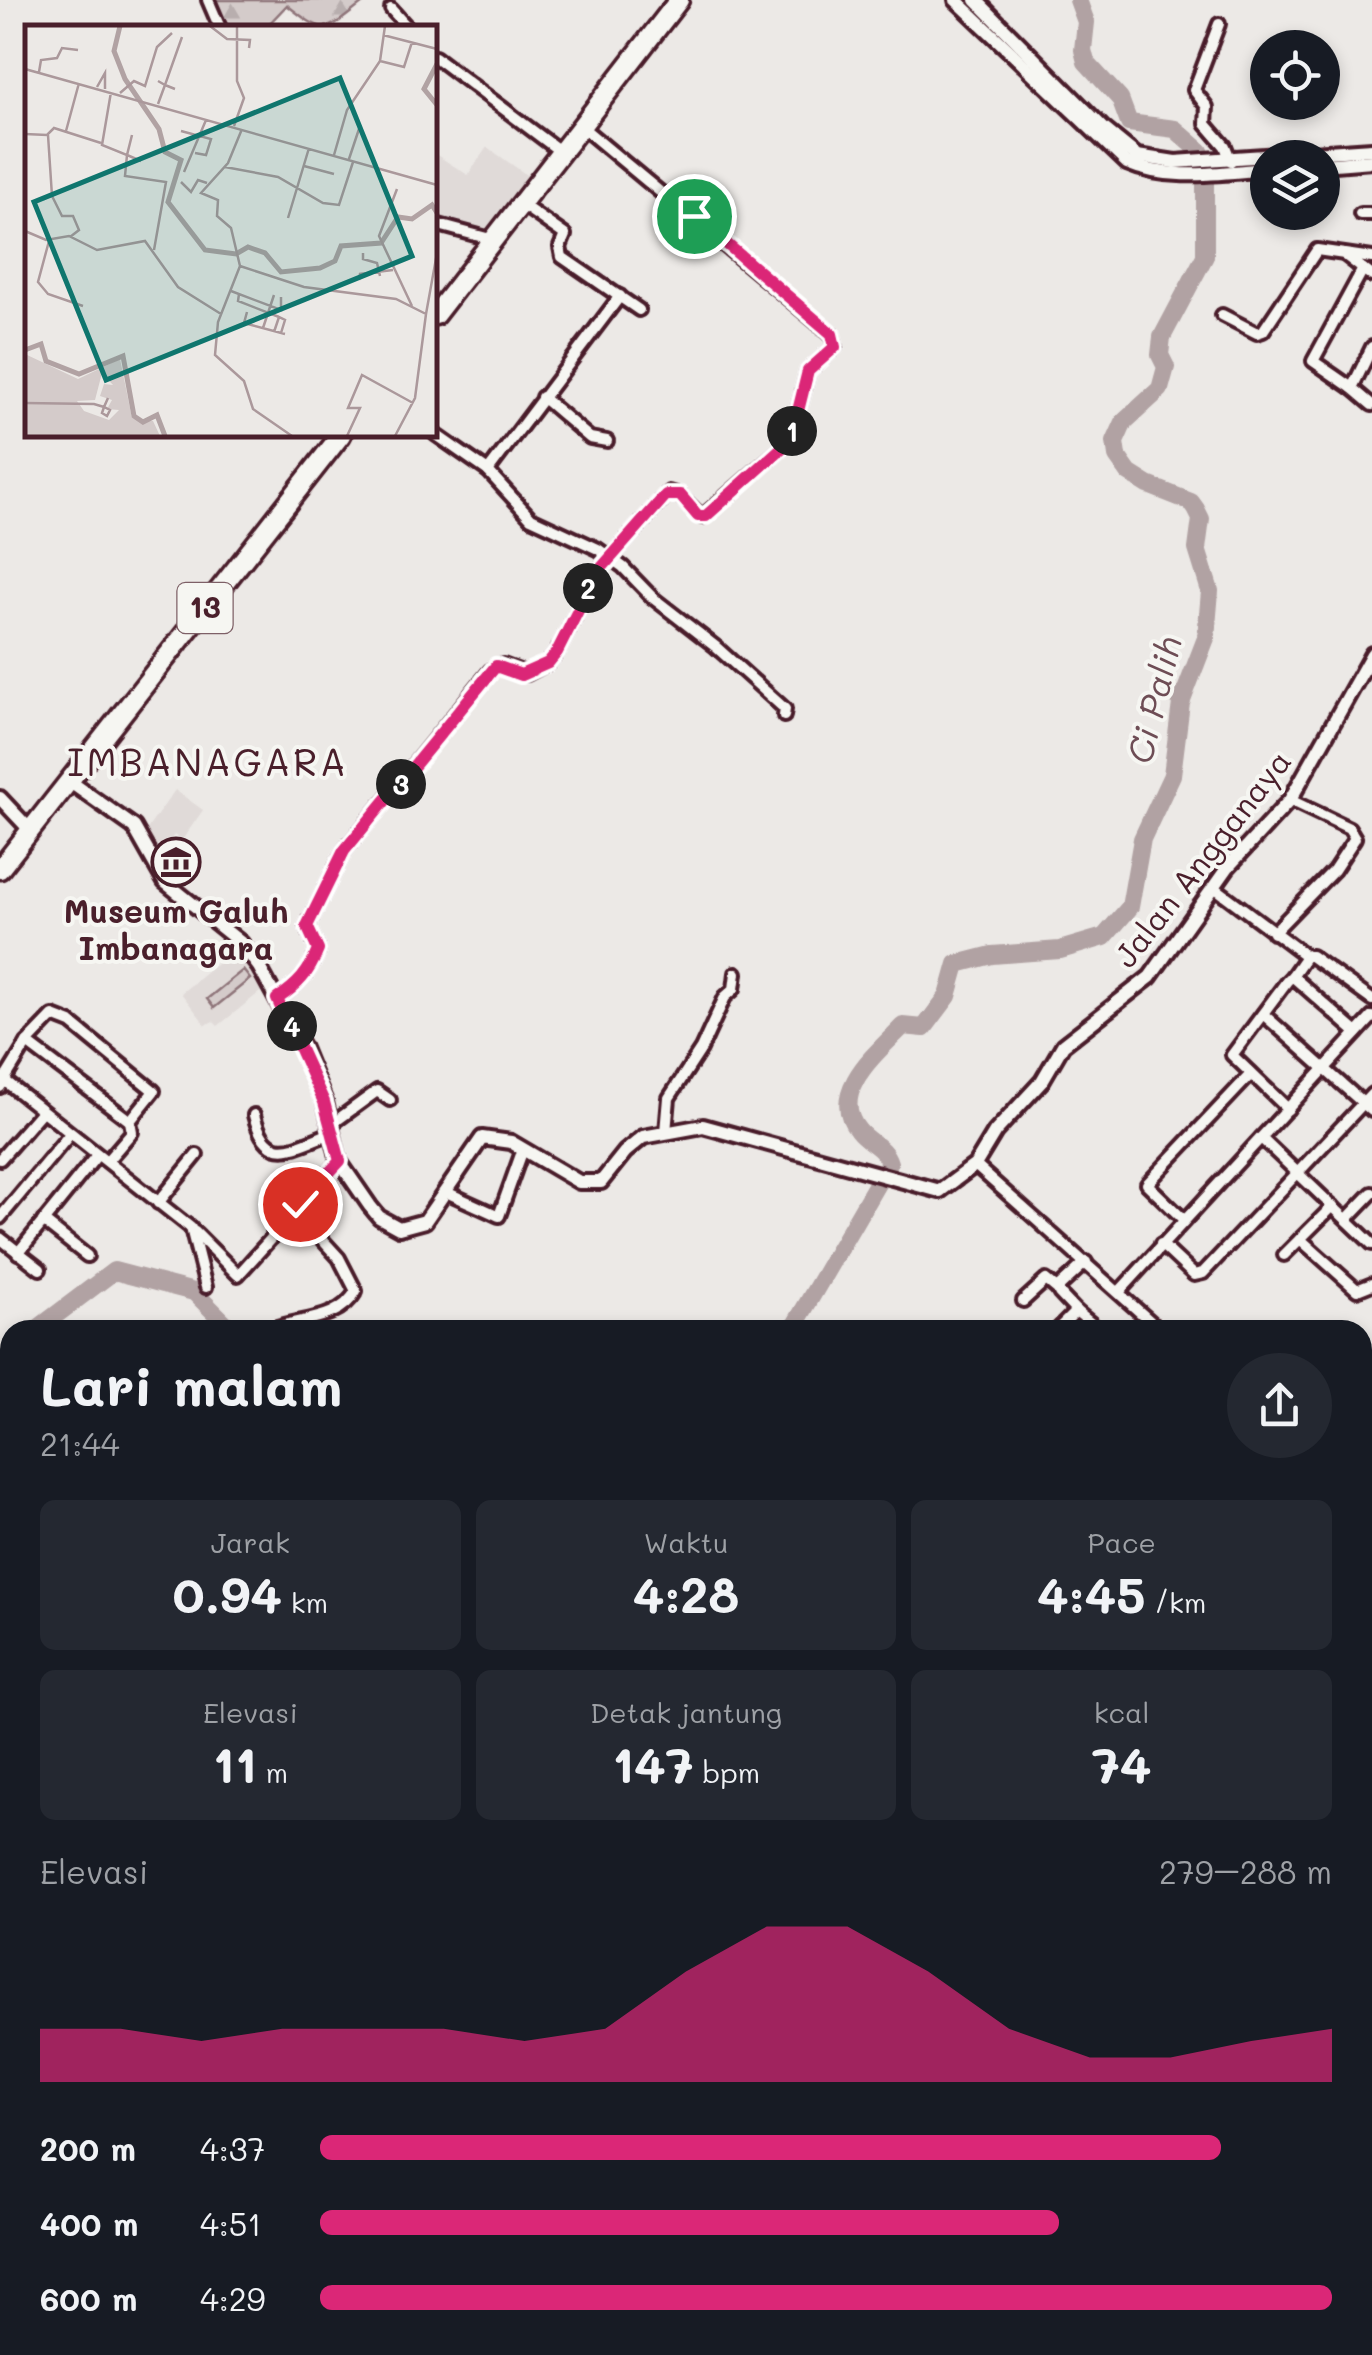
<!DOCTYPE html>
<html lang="id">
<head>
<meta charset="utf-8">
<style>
	body { margin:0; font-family:Mali,sans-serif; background:#242831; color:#f1f3f6; height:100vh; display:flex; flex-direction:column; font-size:38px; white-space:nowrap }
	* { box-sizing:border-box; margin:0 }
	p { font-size:32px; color:#9ea1a6 }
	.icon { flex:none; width:55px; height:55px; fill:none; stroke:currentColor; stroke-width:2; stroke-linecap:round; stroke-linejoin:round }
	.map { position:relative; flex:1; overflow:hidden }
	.drawer { position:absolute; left:0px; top:1320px; width:1372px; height:1035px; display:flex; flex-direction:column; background:#171b24; border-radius:30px 30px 0 0; box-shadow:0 5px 15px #0003 }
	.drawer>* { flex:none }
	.tools { position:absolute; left:1250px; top:30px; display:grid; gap:20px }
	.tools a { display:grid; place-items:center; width:90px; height:90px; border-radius:50%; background:#171b24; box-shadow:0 5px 15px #0003; font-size:50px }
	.pin { position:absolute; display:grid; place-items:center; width:85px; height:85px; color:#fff; margin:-42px; border:5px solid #fff; border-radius:50%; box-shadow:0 2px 10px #0007 }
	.km { position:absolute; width:50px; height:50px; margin:-25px; border-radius:50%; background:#222; color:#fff; font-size:28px; line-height:50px; text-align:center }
	.round { display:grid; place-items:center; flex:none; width:105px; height:105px; border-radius:52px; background:#242831 }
	.headline { display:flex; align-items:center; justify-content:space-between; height:170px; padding:0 40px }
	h1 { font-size:55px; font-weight:700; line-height:75px }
	.figures { display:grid; grid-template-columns:repeat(3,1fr); gap:15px; height:170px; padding:10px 40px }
	.figures div { display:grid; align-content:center; border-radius:15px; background:#242831; text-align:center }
	.figures b { font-size:50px; font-weight:700 }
	.figures small { font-size:28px; font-weight:400 }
	.figures p { font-size:28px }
	.chart { height:280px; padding:20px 40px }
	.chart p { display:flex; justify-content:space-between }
	.chart svg { width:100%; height:180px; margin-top:10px; fill:#db2777; opacity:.7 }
	ul { padding:0 40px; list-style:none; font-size:32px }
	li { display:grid; grid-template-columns:160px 120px 1fr; align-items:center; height:75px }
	li i { height:25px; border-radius:12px; background:#db2777 }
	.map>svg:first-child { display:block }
</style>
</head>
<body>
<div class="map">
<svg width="1372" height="2355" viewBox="0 0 1372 2355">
	<defs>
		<pattern id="forest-firs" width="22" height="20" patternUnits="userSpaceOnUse" patternTransform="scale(2.5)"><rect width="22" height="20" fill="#d4cbca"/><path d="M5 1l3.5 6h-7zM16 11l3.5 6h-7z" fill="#b8aeae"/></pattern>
	</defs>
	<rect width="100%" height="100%" fill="#ece9e6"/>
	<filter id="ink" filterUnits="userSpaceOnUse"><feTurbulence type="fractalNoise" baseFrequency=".01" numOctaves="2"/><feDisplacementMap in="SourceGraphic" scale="20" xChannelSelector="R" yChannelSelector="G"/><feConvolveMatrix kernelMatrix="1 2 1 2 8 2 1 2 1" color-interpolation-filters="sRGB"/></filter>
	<g filter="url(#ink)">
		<!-- built -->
		<g fill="#e0dad8">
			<polygon points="487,147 528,176 485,235 435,221 435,154 468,175"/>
			<polygon points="175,790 203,810 182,840 174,835 157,859 143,835"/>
			<polygon points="237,948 265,988 218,1026 213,1021 206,1025 181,993"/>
		</g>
		<!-- grass -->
		<polygon fill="#d4cbca" stroke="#8f757a" stroke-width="2.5" points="243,970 250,979 214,1008 207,999"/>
		<!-- forest -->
		<g fill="url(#forest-firs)" stroke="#8f757a" stroke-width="2.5">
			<path d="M 212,0 L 367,0 C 327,30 329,39 287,5 L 266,27 L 225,27 Z"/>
			<polygon points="1363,2230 1372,2233 1372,2341 1363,2337"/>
		</g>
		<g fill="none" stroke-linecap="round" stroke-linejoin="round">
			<!-- river -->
			<g stroke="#b1a2a3" stroke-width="18">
				<polyline points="36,1330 114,1271 194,1292 232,1330"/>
				<path d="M 792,1330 L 889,1163 C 884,1146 868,1143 858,1130 C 827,1092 878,1052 903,1026 L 924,1028 L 948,996 L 957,964 L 992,955 L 1060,950 L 1104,937 L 1130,907 L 1142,839 L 1172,775 L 1181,703 L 1206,638 L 1210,591 L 1197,549 L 1201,519 L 1196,509 L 1191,502 L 1148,485 L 1129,473 L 1117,456 L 1115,442 L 1124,422 L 1160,389 L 1166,367 L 1160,355 L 1162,337 L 1205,256 L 1205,167 L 1200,151 L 1175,129 L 1129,123 L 1120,99 L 1086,62 L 1083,50 L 1086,22 L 1078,0"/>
				<polyline points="0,1359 10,1359"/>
				<polyline points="1362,2213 1372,2215"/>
				<polyline points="1268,2345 1270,2355"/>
			</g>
			<!-- minor casing -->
			<g stroke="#4a1f2b" stroke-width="18">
				<g id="minor">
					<polyline points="208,0 220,28"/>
					<polyline points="391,9 408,28"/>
					<polyline points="1219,24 1194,90 1207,107 1206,124 1225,146 1231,161"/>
					<polyline points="435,57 561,152"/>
					<polyline points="521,204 565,235 560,247 562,257 639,310"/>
					<polyline points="1360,214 1372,214"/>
					<polyline points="435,224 494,240"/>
					<polyline points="1345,255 1372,276"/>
					<polyline points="1222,315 1257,333 1263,331 1317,250 1372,258"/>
					<polyline points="1372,347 1352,388 1372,405"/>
					<polyline points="1352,388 1313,361 1363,269"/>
					<polyline points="542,397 590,438 607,441"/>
					<polyline points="435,434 488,471 531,518 598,549 623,567 653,598 716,647 785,709 784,716"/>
					<polyline points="488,471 620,296"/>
					<polyline points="1214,887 1306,956"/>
					<polyline points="1273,933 1334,870 1355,838 1349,828 1290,800"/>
					<polyline points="1292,976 1306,956 1311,956 1372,1000"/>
					<path d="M 277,999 C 298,985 309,973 318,950 L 307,926 L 344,851 L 490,671 L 503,665 L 527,674 L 548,663 L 557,652 L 597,573 L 669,492 L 679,495 L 702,517 L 784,446 L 794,427 L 808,371 L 835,347 L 832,335 L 582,127"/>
					<polyline points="1263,1014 1372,1111"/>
					<polyline points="27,1043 130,1121"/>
					<polyline points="0,1077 191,1228 206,1287"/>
					<polyline points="0,1087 27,1043 53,1016 71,1023 154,1091 130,1121 132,1132 107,1161"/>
					<polyline points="1288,1109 1232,1055 1287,981 1292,976 1357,1033"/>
					<path d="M 254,1115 C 267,1166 292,1148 331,1133"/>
					<polyline points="329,1126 377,1091 390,1100"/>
					<polyline points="666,1132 669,1098 701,1049 725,997 734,989 736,973"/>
					<polyline points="1261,1138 1372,1244"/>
					<polyline points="0,1159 42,1111"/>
					<polyline points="975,1165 1160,1330"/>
					<polyline points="446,1192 499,1216 523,1149"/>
					<polyline points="158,1203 197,1155"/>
					<polyline points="0,1218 70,1134"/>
					<polyline points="1347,1219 1372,1193"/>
					<polyline points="1184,1220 1147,1184 1251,1074"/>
					<polyline points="43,1221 87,1256"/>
					<polyline points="195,1232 238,1275 296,1211"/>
					<polyline points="0,1238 40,1269"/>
					<polyline points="1300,1239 1357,1290 1372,1284"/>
					<polyline points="1161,1244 1194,1275 1203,1273 1372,1094"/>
					<polyline points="18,1253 97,1155"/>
					<polyline points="1284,1255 1333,1206"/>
					<polyline points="1119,1292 1372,1017"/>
					<polyline points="1023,1301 1046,1280 1058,1290"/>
					<polyline points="1076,1311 1099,1330"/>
					<path d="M 268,1330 C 298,1318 339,1322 356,1291 L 339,1258 L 296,1211 L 339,1161"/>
					<polyline points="1057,1330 1076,1311 1059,1293 1059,1287 1086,1262"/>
					<polyline points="1362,1486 1372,1490"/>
					<polyline points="0,1551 10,1540"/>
					<polyline points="0,1661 10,1670"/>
					<polyline points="0,2221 10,2222"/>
					<polyline points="299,2355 301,2345"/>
					<polyline points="784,2355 793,2345"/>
				</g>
			</g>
			<!-- tertiary casing -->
			<g stroke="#4a1f2b" stroke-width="20">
				<g id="tertiary">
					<path d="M 956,0 L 1127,163 C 1170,182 1222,172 1268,169"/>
					<polyline points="976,0 1104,129 1137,156 1175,162 1372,149"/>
					<polyline points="1322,165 1372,161"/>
					<polyline points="69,781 134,827 165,882 241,943 259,967 302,1046 325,1102 339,1161 370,1206 379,1217 399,1228 425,1221 482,1138 511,1142 579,1182 601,1182 625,1152 643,1137 703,1126 940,1191 975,1165 995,1132 1042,1081 1063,1045 1150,977 1228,867 1290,800 1372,654"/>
					<polyline points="0,798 31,831"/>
				</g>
			</g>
			<!-- trunk casing -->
			<g stroke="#4a1f2b" stroke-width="25">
				<g id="trunk">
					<polyline points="435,315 679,0"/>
					<polyline points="0,869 341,435"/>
				</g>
			</g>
			<!-- minor -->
			<use href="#minor" stroke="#f6f6f2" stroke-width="10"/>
			<!-- tertiary -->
			<use href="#tertiary" stroke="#f6f6f2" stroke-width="12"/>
			<!-- trunk -->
			<use href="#trunk" stroke="#f6f6f2" stroke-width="18"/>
		</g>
	</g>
	<g fill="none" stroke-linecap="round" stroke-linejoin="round" filter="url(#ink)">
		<!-- route casing -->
		<g stroke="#fff" stroke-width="20">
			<path id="route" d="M 300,1204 L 340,1161 L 324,1102 L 277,999 C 298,985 309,973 318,950 L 307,926 L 344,851 L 496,666 L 521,675 L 548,663 L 557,652 L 597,573 L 666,495 L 680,495 L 698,516 L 706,516 L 784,446 L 794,427 L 808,371 L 835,347 L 832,334 L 694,216"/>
		</g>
		<!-- route -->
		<use href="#route" stroke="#db2777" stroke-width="12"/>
	</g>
	<!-- icons -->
	<defs>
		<g id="museum-ring" transform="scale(2.5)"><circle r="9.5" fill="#f6f6f2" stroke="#4a1f2b" stroke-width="1.5"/><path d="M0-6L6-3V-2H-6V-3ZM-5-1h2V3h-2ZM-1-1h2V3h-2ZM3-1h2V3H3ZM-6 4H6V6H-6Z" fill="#4a1f2b"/></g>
	</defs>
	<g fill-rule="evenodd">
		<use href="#museum-ring" x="176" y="862"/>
	</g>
	<g text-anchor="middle" stroke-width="8" stroke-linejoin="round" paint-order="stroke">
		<!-- shield labels -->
		<rect fill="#f6f6f2" stroke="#7e6067" stroke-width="2.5" x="177.5" y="583" width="55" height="50" rx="8"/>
		<g font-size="30" font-weight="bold" fill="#4a1f2b">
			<text x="205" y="618">13</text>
		</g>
		<!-- street labels -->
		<g font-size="32" fill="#4a1f2b" stroke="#f6f6f2">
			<text transform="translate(1203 859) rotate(-52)" y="11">Jalan Angganaya</text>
		</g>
		<!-- poi labels -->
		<g font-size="32" font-weight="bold" fill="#4a1f2b" stroke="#f6f6f2">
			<text x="176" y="923">Museum Galuh<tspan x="176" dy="37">Imbanagara</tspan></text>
		</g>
		<!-- water labels -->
		<g font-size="35" font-style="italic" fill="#6e4d55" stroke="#f6f6f2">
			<text transform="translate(1155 700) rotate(-76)" y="12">Ci Palih</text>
		</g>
		<!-- quarter labels -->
		<g font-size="38" letter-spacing="2.5" fill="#4a1f2b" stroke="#f6f6f2">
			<text x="208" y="776">IMBANAGARA</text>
		</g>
	</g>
	<!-- overview -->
	<g transform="translate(25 25)">
		<rect width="412" height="412" fill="#ece9e6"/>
		<path d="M 0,329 L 53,354 L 95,334 L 107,393 L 128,396 L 135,411 L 0,411 ZM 77,348 L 88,360 L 79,359 L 75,371 L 87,375 L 82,384 L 94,385 L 84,395 L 59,386 L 52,376 L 70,375 Z" fill="#d4cbca" fill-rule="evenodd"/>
		<path fill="none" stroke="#b1a2a3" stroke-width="5" d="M 95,1 L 89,26 L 100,54 L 134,104 L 140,127 L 156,135 L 143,177 L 180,225 L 211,229 L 223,222 L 240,228 L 256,247 L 295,243 L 310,236 L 316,221 L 356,218 L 373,192 L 387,194 L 407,180 L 412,188M 412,39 L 399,64 L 412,80M 0,325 L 16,319 L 21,336 L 54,349 L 98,331 L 109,391 L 118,397 L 132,390 L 140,411"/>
		<path fill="none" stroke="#ab989b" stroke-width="2.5" d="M 185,1 L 202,14 L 225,15 L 224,23M 358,10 L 412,24M 355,36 L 379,42 L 387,17M 0,44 L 412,160M 14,47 L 16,35 L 32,33 L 37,23 L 53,25M 133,56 L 140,60 L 157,12M 72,62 L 80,48 L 80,64M 86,67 L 77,120 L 102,130 L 100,151 L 141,157 L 129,225M 95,68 L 109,56 L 120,61 L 132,22 L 147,8M 133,79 L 140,60 L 150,64M 209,101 L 219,73 L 212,56 L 212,1M 41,106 L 54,58M 156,106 L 186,114 L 181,130 L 170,128M 0,109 L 22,110 L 29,103 L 76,118M 23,110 L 27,171 L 37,191 L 48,191 L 54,205 L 45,212M 107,110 L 102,130 L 116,136M 309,130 L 322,85 L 355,36 L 360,1M 324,134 L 334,104M 279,141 L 309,149M 200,142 L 253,152 L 298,178 L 314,180 L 328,137M 159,147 L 181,95M 156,157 L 166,167 L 173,155 L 182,158M 372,164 L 354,211 L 387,281M 263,193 L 284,123M 0,206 L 21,215 L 44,211 L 72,225 L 120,216 L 153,262 L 196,289M 24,216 L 13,257 L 23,269 L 58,281M 338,228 L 338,234 L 352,238 L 355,251M 215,241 L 193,297 L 190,330 L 219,356 L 228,384 L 267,411M 215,241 L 279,262 L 371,274 L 401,289M 215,241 L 206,203 L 192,191 L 193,175 L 176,168 L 203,138 L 217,104M 334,255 L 335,249 L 368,245M 206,266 L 256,285 L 256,272M 214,269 L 213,276 L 254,292M 222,287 L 219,298 L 260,309M 401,289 L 412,228M 238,303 L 249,270M 249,307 L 254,292 L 260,295 L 256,308M 0,378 L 69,379 L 79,382 L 85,385 L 82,391 L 77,388 L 79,382 L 83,373M 322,411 L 335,383 L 323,383 L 337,350 L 388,378M 370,411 L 390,373 L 401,289"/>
		<path fill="#0f766e" fill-opacity="0.15" stroke="#0f766e" stroke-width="5" d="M 315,53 L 387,231 L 81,355 L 9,177 Z"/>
		<rect width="412" height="412" fill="none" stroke="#4a1f2b" stroke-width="5"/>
	</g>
</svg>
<div class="tools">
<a><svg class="icon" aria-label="locate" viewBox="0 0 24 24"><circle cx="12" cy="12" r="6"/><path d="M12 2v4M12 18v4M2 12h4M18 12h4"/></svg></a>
<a><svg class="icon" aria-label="layers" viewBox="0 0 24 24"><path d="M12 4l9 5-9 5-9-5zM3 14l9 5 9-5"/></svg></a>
</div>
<div class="pin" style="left:694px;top:216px;background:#1e9e55"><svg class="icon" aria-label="arrive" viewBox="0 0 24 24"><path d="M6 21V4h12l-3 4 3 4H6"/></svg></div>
<div class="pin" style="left:300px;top:1204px;background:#d93025"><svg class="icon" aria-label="check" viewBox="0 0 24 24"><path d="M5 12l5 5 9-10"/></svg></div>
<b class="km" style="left:792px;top:431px">1</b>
<b class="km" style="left:588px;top:588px">2</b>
<b class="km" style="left:401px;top:784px">3</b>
<b class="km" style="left:292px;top:1026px">4</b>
<section class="drawer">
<div class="headline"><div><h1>Lari malam</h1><p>21:44</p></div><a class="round"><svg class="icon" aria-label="share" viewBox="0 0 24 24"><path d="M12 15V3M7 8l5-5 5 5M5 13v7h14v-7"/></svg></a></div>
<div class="figures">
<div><p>Jarak</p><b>0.94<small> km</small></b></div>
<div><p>Waktu</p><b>4:28</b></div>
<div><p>Pace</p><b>4:45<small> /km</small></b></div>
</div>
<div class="figures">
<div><p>Elevasi</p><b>11<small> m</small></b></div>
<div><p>Detak jantung</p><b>147<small> bpm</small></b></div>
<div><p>kcal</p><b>74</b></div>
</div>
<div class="chart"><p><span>Elevasi</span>279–288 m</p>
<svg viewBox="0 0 160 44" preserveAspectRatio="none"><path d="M0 44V31L10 31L20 34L30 31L40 31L50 31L60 34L70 31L80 17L90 6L100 6L110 17L120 31L130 38L140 38L150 34L160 31V44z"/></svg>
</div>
<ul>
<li><b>200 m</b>4:37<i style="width:89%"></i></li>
<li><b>400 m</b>4:51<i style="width:73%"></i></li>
<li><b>600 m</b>4:29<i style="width:100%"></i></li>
</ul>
</section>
</div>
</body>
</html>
